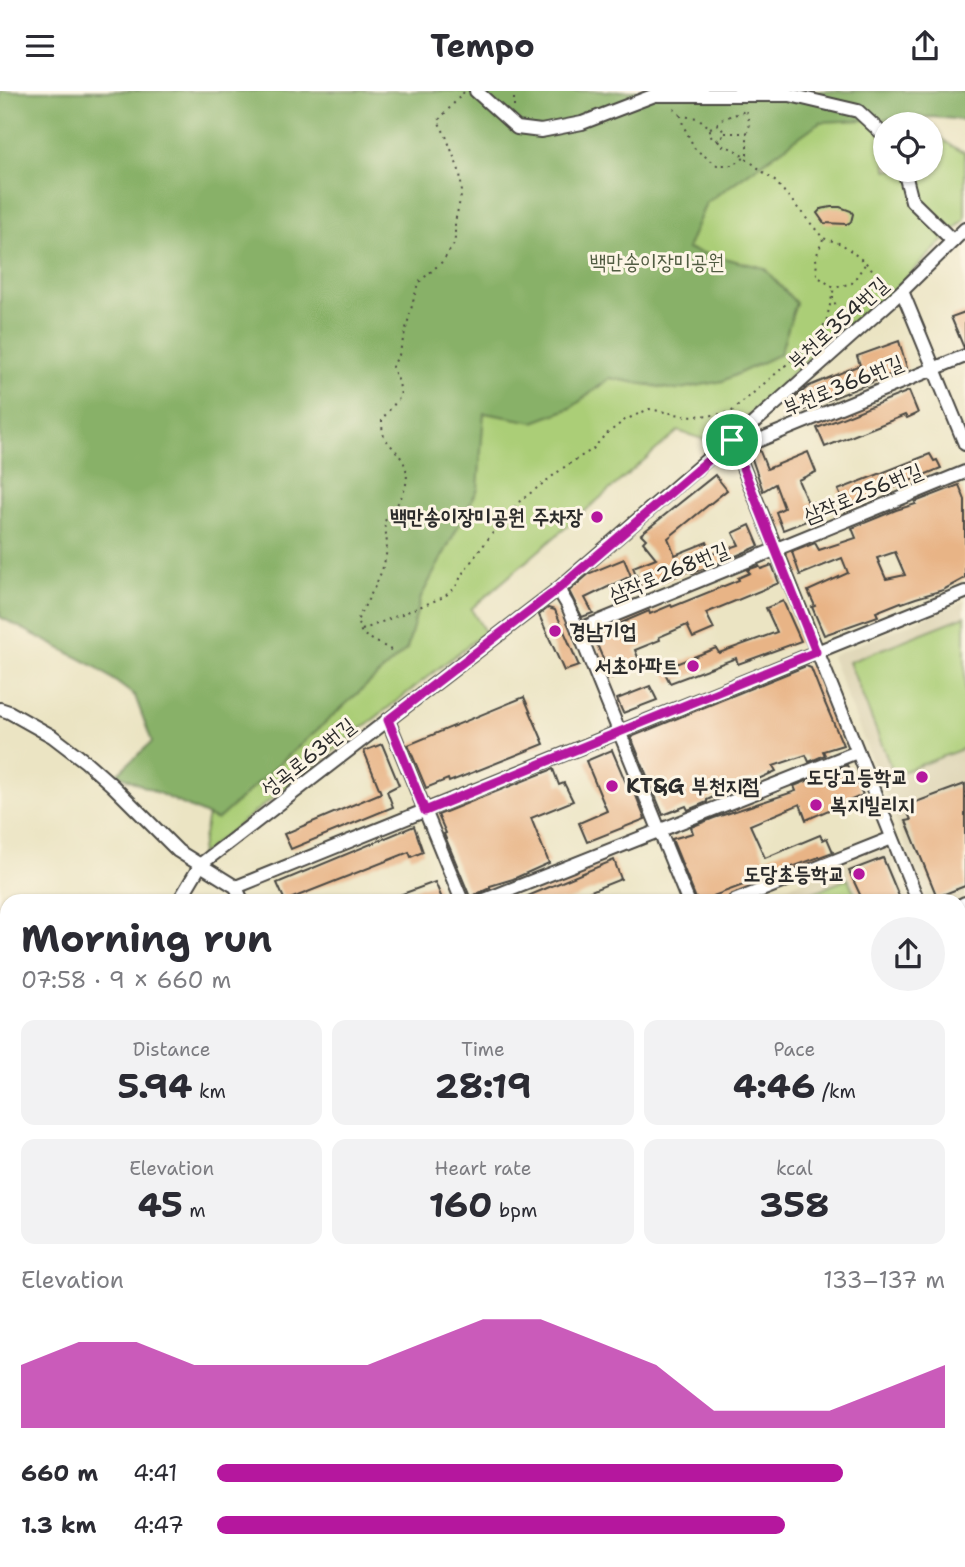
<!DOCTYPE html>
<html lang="en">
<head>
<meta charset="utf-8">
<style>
	body { margin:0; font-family:"Shantell Sans","Poor Story",sans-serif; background:#f2f2f3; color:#2b2b33; height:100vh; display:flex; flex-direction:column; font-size:26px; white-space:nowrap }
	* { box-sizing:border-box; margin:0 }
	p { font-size:23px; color:#7c7c81 }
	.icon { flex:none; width:38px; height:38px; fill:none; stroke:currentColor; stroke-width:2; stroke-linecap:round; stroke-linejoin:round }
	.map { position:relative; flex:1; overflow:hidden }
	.side { position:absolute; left:0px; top:803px; width:966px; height:674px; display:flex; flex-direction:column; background:#fff; border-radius:21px 21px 0 0; box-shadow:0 2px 5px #0004 }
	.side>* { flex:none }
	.controls { position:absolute; left:873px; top:21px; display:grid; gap:14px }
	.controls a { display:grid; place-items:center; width:70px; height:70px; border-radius:50%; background:#fff; box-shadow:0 2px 5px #0004; font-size:35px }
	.pin { position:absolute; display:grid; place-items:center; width:60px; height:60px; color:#fff; margin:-30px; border:4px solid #fff; border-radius:50%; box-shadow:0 2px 7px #0007 }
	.round { display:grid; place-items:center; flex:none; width:74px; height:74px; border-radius:37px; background:#f2f2f3 }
	.overview { display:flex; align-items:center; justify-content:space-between; height:119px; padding:0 21px }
	h1 { font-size:38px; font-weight:700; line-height:52px }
	.stats { display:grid; grid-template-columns:repeat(3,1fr); gap:10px; height:119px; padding:7px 21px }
	.stats div { display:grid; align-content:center; border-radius:14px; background:#f2f2f3; text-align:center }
	.stats b { font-size:35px; font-weight:700 }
	.stats small { font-size:19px; font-weight:400 }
	.stats p { font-size:19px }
	.chart { height:196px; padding:14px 21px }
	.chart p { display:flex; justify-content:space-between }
	.chart svg { width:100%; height:126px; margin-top:7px; fill:#b5179e; opacity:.7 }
	ul { padding:0 21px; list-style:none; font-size:23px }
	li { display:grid; grid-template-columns:112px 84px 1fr; align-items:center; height:52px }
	li i { height:18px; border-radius:9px; background:#b5179e }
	header { display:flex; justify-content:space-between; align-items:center; height:91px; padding:0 21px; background:#fff; font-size:32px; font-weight:700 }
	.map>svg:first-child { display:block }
</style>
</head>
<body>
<header><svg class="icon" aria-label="menu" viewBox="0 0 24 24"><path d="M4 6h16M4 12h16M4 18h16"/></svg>Tempo<svg class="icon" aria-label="share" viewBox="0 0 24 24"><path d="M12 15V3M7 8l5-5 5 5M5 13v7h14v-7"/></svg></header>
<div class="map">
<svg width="965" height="1476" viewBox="0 0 965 1476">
	<rect width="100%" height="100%" fill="#fcf5e5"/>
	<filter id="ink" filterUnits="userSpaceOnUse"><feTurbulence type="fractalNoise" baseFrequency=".0143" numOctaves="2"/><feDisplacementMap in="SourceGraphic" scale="14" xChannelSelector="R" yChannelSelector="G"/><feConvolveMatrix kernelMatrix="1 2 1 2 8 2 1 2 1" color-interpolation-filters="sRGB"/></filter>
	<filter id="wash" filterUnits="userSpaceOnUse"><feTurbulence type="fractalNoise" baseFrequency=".00686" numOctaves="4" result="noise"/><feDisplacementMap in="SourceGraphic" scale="28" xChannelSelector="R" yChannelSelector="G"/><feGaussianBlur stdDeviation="1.57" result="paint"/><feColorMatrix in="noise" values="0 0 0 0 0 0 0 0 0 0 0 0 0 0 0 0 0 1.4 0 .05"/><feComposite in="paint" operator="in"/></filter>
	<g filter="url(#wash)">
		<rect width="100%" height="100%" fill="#ebe4c3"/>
		<!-- built -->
		<g fill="#ddd4b4">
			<polygon points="965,510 965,807 957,810 927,810 831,565"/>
			<polygon points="888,756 909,810 751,810"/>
			<polygon points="0,823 7,827 7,1054 0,1050"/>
		</g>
		<!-- green -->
		<g fill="#abce77" stroke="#6b7c51" stroke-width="2">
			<polygon points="510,0 896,0 911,28 919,33 886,33 886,79 931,79 931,41 957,58 965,61 965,128 883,210 833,244 718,353 678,340 471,518 485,541 200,764 222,652"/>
			<polygon points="965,525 965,657 894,684 849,571"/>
			<polygon points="848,788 858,810 791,810"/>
		</g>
		<!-- forest -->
		<polygon fill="#88b168" stroke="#5a6e4a" stroke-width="2" points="0,0 965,0 965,29 932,26 820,31 706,112 687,158 764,177 796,212 780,263 723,290 675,299 610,287 571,317 534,331 484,322 478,398 421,506 407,558 217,729 117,683 152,651 135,605 96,576 0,526"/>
		<g id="blocks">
			<!-- building -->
			<g fill="#e8b486" fill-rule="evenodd">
				<polygon points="831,116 840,116 851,120 853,123 851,131 847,133 824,132 817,122 821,118"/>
				<polygon points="965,221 965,256 964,257 951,226"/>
				<polygon points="899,250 907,277 794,323 789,312 809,295 860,274 857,265"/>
				<polygon points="909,300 918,322 907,327 905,324 825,356 817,337"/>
				<polygon points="759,358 767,378 808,361 816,381 798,389 808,412 816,411 822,424 783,439 776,421 784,417 775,393 763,400 750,362"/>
				<polygon points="930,363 934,370 937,369 941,377 846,416 838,399"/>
				<polygon points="715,384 727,399 668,447 675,464 707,451 712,463 739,454 733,442 750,434 759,455 722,471 692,482 691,479 642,499 633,476 656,467 643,451 646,448 641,443"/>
				<path d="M 959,394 L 965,409 L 965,487 L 943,499 L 916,507 L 902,512 L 901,511 L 876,521 L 878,525 L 824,544 L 812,516 L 815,515 L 808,500 L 848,482 L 842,467 L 800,484 L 792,461 L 815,452 L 819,459 L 856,447 L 852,437 L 896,419 L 916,413 L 915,411 ZM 895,461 L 905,484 L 886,488 L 877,467 Z"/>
				<polygon points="624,468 631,485 585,507 593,522 582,526 569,500 590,482"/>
				<polygon points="772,474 779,492 706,522 714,538 693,547 687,534 659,546 660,549 635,559 640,571 638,572 640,576 611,587 593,544 649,520 650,523 671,514 672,516 739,489 738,487 750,482 747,479 759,475 761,478"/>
				<polygon points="783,510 801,550 738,573 736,567 670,592 663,578 716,557 719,562 777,541 766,517"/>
				<polygon points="548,517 555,519 579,575 564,580 539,524"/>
				<polygon points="806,575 811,577 822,605 843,654 823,660 825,664 809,671 806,664 773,675 776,680 754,690 753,688 707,709 707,711 688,719 686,715 663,724 631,646"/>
				<polygon points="650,595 657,609 623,622 617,608"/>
				<polygon points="524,606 544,653 449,691 448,688 426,697 408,654"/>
				<polygon points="382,653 399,694 387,700 393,716 291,758 284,743 381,702 364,660"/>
				<polygon points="612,659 629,699 633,697 645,728 587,751 579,732 607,720 586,670"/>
				<polygon points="847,674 853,689 856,688 863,704 806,729 800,713 750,734 765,767 820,744 823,749 827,747 833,761 713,805 715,810 697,810 672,748 693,742 691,736 714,727 796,700 794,695"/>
				<polygon points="553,678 559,694 564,692 573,710 531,727 549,772 513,788 490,795 490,797 470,806 444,743 446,742 438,724"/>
				<polygon points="965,693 965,795 937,806 906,730 911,729 905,715"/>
				<polygon points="414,735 423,761 411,766 409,761 285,810 277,792"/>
				<polygon points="883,767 901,810 863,810 849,780"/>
				<polygon points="614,769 621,788 566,810 516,810"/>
				<polygon points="435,791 443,810 386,810 386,809"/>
			</g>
		</g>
	</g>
	<g filter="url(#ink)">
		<use href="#blocks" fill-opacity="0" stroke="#484742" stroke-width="2"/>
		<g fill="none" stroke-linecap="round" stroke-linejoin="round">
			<!-- minor casing -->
			<g stroke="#484742" stroke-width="16">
				<g id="minor">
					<polyline points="476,0 517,37 541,40 582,32 655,4 790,4 858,20 886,46"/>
					<polyline points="904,79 912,110 953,150"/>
					<polyline points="902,200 965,353"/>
					<polyline points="732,349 918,810"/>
					<polyline points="735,359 965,265"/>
					<polyline points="558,498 567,513 578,539 688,810"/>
					<polyline points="578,539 965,381"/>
					<polyline points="0,618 9,621 52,645 86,671 113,695 178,760 236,796 242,810"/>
					<polyline points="388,629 462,810"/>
					<polyline points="236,796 965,501"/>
					<polyline points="179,810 201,773 558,498 716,361 737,347 902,200 965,138"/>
					<polyline points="482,810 857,661"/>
					<polyline points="734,810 892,747"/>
					<polyline points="959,815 965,812"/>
					<polyline points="959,911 965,926"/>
					<polyline points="959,1023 965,1020"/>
					<polyline points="0,1064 7,1068"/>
					<polyline points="0,1122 7,1110"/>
					<polyline points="959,1172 965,1170"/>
					<polyline points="959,1221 965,1213"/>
					<polyline points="0,1250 7,1251"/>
					<polyline points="0,1288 7,1315"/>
					<polyline points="959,1365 965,1370"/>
					<polyline points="0,1367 7,1366"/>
					<polyline points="0,1448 5,1472"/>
					<polyline points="959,1456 965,1449"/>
					<polyline points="138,1470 139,1476"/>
					<polyline points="197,1470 198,1476"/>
					<polyline points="257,1470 258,1476"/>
					<polyline points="314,1470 315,1476"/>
					<polyline points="425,1470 428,1476"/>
					<polyline points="721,1470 723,1476"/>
					<polyline points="476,1476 505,1470"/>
					<polyline points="939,1476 947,1470"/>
				</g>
			</g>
			<!-- path -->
			<g stroke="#484742" stroke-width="2" stroke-dasharray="2 5" stroke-linecap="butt">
				<polyline points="514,0 514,19"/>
				<polyline points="674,18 681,25"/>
				<polyline points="717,33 721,28 746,20"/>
				<polyline points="710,37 717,34 721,36 724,42 722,46 718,49 712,47 710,44 710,37 698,27 681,25 683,34 695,58 717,74 733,74 744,67 747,63 747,42 750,33 746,20"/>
				<polyline points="725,42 747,42"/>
				<polyline points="718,49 723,55 734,58 776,91 823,147 842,153 866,172 889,196"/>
				<polyline points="823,148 816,166 817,185 834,197 852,192 866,172"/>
				<polyline points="833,205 833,210 850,231"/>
				<polyline points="362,539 444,506 455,497 464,480 501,431 520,410 567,374 593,358 604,345 625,329 649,318 686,325 716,324 731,321 814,250 826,231 834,197"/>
				<path d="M 391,559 L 362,543 L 357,530 C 367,509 382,487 386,464 C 388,453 386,442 384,431 C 399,413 416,389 401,367 C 396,359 388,353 384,345 C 382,340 382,333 382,328 L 401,305 L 399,291 L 392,276 L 399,264 L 418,192 L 443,170 L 454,153 L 455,147 L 455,131 L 462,101 L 460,82 L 446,45 L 438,30 L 464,1"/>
			</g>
			<!-- minor -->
			<use href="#minor" stroke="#fff" stroke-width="12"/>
		</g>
	</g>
	<g fill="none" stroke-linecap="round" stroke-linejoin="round" filter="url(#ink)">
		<!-- route casing -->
		<g stroke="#fff" stroke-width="14">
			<polygon id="route" points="732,349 816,561 425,720 388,629 558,498"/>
		</g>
		<!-- route -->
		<use href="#route" stroke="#b5179e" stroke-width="9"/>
	</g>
	<!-- markers -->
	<g fill="#b5179e" stroke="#fcf5e5" stroke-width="2.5">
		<circle cx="597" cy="426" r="7"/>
		<circle cx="555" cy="540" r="7"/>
		<circle cx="693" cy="575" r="7"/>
		<circle cx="922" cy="686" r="7"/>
		<circle cx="612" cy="695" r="7"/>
		<circle cx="816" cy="714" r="7"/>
		<circle cx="859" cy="783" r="7"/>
	</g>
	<g text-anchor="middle" stroke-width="6" stroke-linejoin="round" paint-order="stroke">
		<!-- park labels -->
		<g font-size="21" fill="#515c42" stroke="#fcf5e5">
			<text x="657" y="178">백만송이장미공원</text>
		</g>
		<!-- street labels -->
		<g font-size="21" fill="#2b2b2b" stroke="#fcf5e5">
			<text transform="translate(838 232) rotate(-42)" y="7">부천로354번길</text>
			<text transform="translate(843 294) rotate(-22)" y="7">부천로366번길</text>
			<text transform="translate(863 402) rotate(-22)" y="7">삼작로256번길</text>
			<text transform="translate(669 481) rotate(-22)" y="7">삼작로268번길</text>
			<text transform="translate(308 666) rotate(-38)" y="7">성곡로63번길</text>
		</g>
		<!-- poi labels -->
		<g font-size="21" font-weight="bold" fill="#2b2b2b" stroke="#fcf5e5" text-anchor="end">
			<text x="583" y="433">백만송이장미공원 주차장</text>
			<text x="569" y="547" text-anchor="start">경남기업</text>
			<text x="679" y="582">서초아파트</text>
			<text x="908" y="693">도당고등학교</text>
			<text x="626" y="702" text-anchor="start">KT&amp;G 부천지점</text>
			<text x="830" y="721" text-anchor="start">복지빌리지</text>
			<text x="845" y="790">도당초등학교</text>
		</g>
	</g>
</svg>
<div class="controls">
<a><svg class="icon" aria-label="locate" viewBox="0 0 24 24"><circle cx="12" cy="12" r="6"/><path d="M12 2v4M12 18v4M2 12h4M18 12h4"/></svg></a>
</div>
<div class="pin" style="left:732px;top:349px;background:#1e9e55"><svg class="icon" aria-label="arrive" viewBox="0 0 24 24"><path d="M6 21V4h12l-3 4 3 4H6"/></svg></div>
<section class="side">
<div class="overview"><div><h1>Morning run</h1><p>07:58 · 9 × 660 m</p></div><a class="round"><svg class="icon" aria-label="share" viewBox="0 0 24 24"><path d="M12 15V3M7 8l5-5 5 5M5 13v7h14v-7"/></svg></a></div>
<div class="stats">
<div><p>Distance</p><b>5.94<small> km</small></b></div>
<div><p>Time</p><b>28:19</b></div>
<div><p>Pace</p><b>4:46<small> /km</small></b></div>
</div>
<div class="stats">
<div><p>Elevation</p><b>45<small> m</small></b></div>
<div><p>Heart rate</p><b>160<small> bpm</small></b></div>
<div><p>kcal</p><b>358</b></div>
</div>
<div class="chart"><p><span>Elevation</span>133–137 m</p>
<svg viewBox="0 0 160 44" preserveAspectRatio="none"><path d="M0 44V22L10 14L20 14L30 22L40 22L50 22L60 22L70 14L80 6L90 6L100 14L110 22L120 38L130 38L140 38L150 30L160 22V44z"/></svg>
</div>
<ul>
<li><b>660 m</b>4:41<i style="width:86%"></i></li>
<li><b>1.3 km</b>4:47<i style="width:78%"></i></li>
</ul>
</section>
</div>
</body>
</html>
